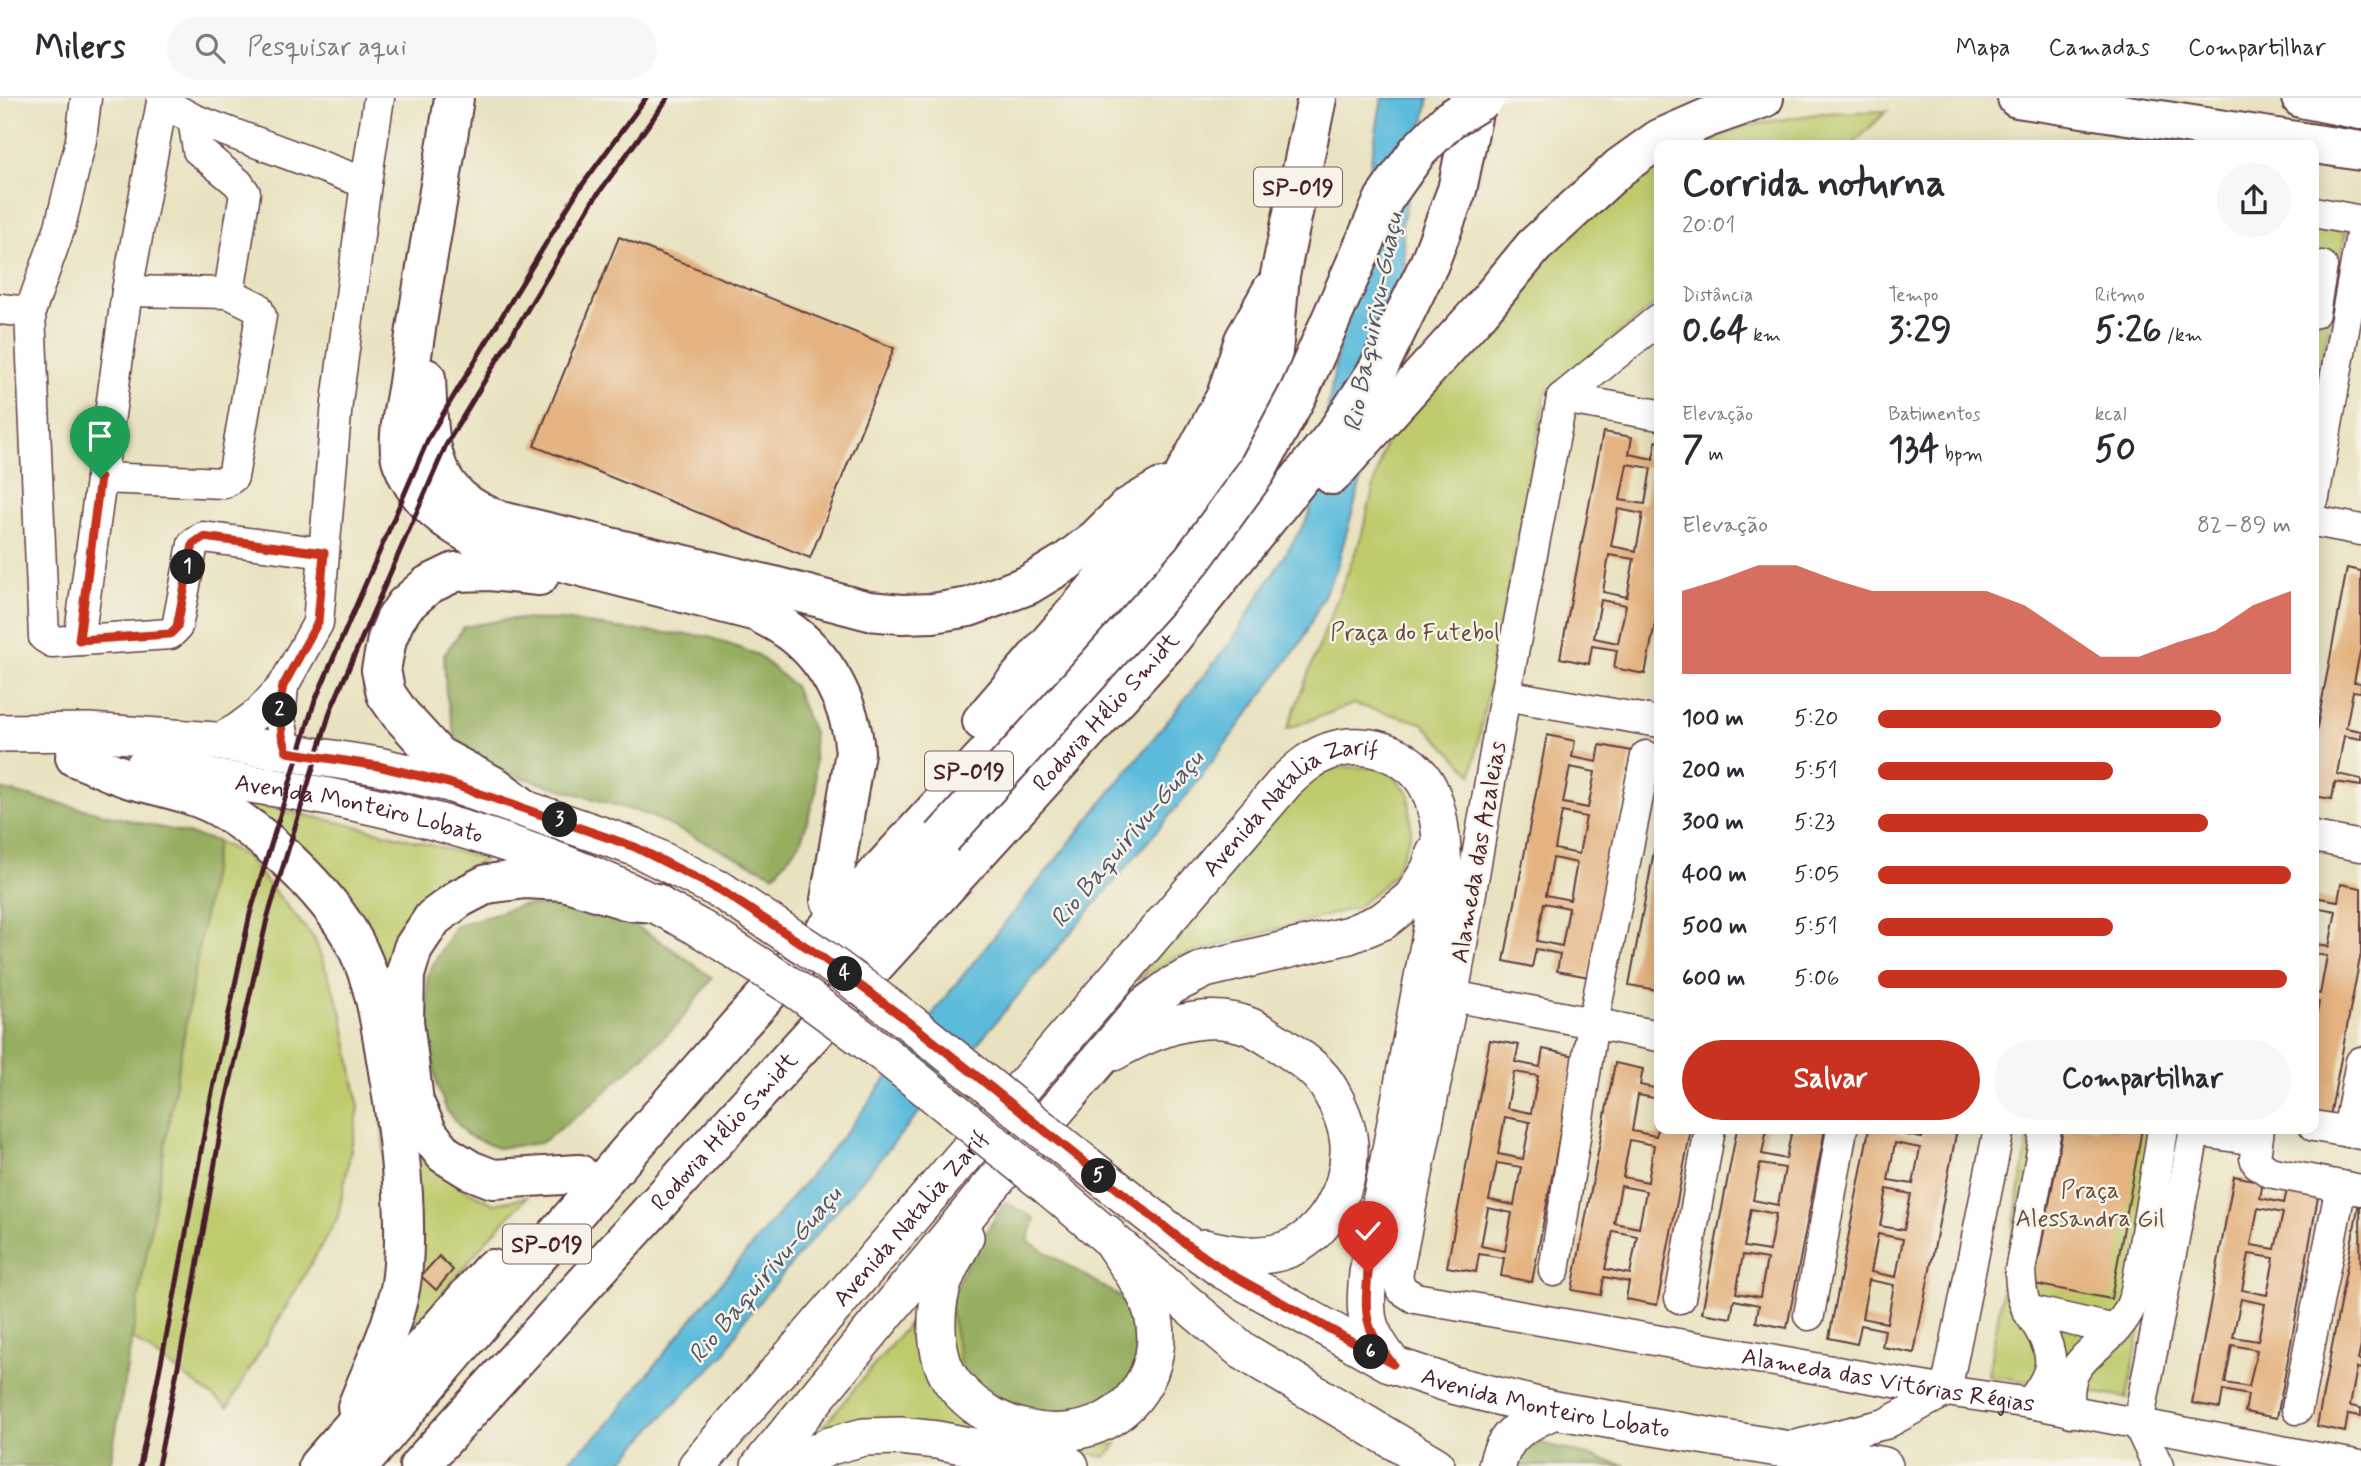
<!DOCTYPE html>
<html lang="pt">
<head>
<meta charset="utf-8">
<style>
	body { margin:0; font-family:Mynerve,sans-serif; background:#f7f7f7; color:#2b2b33; height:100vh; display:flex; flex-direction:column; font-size:26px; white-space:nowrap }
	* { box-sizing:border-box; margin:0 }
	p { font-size:23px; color:#7c7c81 }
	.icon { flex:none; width:38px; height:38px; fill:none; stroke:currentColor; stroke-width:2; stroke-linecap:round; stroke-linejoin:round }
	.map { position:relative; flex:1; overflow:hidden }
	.drawer { position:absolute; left:1654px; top:42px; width:665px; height:994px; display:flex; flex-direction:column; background:#fff; border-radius:14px; box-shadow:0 4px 18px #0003 }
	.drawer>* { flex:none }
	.pin { position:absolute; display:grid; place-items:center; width:60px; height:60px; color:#fff; margin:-72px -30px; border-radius:50% 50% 50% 0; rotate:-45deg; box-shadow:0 0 7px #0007 }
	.pin .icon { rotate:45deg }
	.km { position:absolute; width:35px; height:35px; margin:-18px; border-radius:50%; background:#222; color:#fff; font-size:19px; line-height:35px; text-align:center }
	.round { display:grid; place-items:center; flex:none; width:74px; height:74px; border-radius:37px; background:#f7f7f7 }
	.summary { display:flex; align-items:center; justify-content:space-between; height:119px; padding:0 28px }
	h1 { font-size:38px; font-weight:700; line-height:52px }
	.figures { display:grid; grid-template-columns:repeat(3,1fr); gap:10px; height:119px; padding:7px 28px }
	.figures div { display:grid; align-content:center }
	.figures b { font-size:35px; font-weight:700 }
	.figures small { font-size:19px; font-weight:400 }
	.figures p { font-size:19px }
	.chart { height:196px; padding:14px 28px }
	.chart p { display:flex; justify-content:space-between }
	.chart svg { width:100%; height:126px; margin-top:7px; fill:#c8321e; opacity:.7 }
	.action { display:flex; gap:14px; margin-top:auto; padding:14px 28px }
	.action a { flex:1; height:80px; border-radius:42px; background:#c8321e; color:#fff; font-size:28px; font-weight:700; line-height:80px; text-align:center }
	.action a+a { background:#f7f7f7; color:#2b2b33 }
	ul { padding:0 28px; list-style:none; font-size:23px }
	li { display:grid; grid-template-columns:112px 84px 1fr; align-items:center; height:52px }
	li i { height:18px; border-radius:9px; background:#c8321e }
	header { display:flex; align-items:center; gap:42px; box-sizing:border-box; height:98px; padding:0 35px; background:#fff; border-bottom:2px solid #e1e1e2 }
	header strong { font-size:33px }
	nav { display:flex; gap:38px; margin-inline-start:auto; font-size:24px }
	.search { width:490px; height:63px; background:#f7f7f7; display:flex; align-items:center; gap:18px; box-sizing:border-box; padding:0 24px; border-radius:38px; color:#7c7c81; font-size:26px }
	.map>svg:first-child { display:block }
</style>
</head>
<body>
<header>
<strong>Milers</strong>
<div class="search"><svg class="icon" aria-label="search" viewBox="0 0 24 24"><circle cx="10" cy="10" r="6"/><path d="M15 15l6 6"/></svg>Pesquisar aqui</div>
<nav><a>Mapa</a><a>Camadas</a><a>Compartilhar</a></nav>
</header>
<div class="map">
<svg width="2361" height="1368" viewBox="0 0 2361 1368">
	<rect width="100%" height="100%" fill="#f7f3e8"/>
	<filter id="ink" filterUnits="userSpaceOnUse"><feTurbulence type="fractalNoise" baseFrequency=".0143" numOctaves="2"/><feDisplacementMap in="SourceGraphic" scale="14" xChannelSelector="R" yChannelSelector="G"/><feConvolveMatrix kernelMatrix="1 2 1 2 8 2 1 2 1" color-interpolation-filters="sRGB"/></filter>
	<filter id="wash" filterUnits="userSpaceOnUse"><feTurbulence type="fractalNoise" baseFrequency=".00686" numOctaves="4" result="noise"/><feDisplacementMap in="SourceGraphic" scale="28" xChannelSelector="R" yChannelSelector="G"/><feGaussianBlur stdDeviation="1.57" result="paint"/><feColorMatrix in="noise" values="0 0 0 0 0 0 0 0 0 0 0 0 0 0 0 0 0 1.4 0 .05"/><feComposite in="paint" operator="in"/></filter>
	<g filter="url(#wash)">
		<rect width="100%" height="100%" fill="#e9e2c0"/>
		<!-- green -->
		<g fill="#beca6c" stroke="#84744c" stroke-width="2">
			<polygon points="1887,13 1852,47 1700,47 1743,28 1822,15"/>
			<polygon points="1659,66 1659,203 1546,294 1472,676 1422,625 1353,606 1287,631 1361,439 1385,345 1571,127"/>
			<polygon points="2314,127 2346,133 2314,307"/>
			<polygon points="1329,668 1387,671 1409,695 1411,735 1394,777 1358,809 1174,860 1136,883 1264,724"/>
			<path d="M 200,694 L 364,730 L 486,761 C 445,780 427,798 403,836 L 441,1075 L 457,1088 L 494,1106 L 527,1099 L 483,1146 L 400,1248 L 369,869 Z"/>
			<polygon points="217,743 245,758 314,840 342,915 359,1010 338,1119 228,1309 132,1240"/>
			<polygon points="2030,1031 2178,1031 2127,1300 1988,1277"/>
			<polygon points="931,1199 1087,1344 1117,1346 1105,1359 983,1334 819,1337 821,1331"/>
		</g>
		<!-- forest -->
		<g fill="#96ae60" stroke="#706646" stroke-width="2">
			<polygon points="509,521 565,522 629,532 706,538 758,557 794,588 813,635 816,694 801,743 774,777 648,717 483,668 455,638 446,595 444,557 464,529"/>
			<polygon points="0,691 217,743 110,1368 0,1368"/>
			<path d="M 522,807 C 540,808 559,807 577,809 C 628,816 672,850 712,880 L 678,926 L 590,1008 L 541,1045 L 497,1050 L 467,1037 L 447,1013 L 437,988 L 428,929 L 427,877 L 455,828 Z"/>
			<polygon points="1005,1104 1035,1121 1028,1143 1138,1210 1145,1238 1130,1286 1075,1322 1003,1309 963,1279 949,1204 967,1164"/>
			<path d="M 1542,1345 L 1627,1368 L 1516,1368 C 1521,1354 1528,1349 1542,1345 Z"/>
		</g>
		<!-- water -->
		<polygon fill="#5cbbdb" stroke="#536d83" stroke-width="2" points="1382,0 1429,0 1402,126 1405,172 1367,362 1336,472 1302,543 1188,696 744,1222 724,1257 674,1306 618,1368 562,1368 603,1332 720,1186 853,1026 940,906 1230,545 1309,418"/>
		<g id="blocks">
			<!-- building -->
			<g fill="#e4b381" fill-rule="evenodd">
				<polygon points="619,139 894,250 810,460 534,348"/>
				<path d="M 1603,334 L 1632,339 L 1629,356 L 1653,361 L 1656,343 L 1659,344 L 1659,505 L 1645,576 L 1614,570 L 1617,552 L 1592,548 L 1589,566 L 1560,560 ZM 1627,366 L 1651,370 L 1645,406 L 1620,402 ZM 1618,411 L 1643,416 L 1636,453 L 1611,448 ZM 1609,457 L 1634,461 L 1627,499 L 1603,494 ZM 1601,502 L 1626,507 L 1618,545 L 1594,540 Z"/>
				<polygon points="2347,470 2361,473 2361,549 2354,584 2361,585 2361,594 2353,593 2346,630 2361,633 2361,641 2344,638 2337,676 2361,681 2361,688 2335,684 2332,701 2314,698 2314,645"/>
				<path d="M 1547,637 L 1575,643 L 1572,659 L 1597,664 L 1600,647 L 1632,653 L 1589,879 L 1557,873 L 1560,856 L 1536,851 L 1532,869 L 1504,863 ZM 1570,669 L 1595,674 L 1588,710 L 1563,705 ZM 1562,714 L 1586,719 L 1579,756 L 1555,751 ZM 1553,760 L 1577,765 L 1570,802 L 1546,797 ZM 1544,805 L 1569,810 L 1562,848 L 1537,843 Z"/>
				<polygon points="1658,732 1659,883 1657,892 1629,887"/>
				<polygon points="2341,786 2361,790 2361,855 2330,1018 2314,1015 2314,931 2319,904 2314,903 2314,894 2320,896 2327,858 2314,856 2314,846 2329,849 2336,813 2314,809 2314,799 2338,803"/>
				<path d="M 1490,942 L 1519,947 L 1515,964 L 1540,969 L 1543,951 L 1575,958 L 1532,1184 L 1501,1178 L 1504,1160 L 1479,1156 L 1476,1174 L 1447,1169 ZM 1514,974 L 1538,978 L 1531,1015 L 1507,1010 ZM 1505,1019 L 1530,1024 L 1523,1061 L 1498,1056 ZM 1497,1065 L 1521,1069 L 1514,1107 L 1489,1102 ZM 1488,1110 L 1512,1115 L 1505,1153 L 1481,1148 Z"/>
				<path d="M 1615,965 L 1643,971 L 1640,987 L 1659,991 L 1659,1001 L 1638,997 L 1632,1033 L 1656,1038 L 1658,1031 L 1691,1031 L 1657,1207 L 1626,1201 L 1629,1184 L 1604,1179 L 1601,1197 L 1572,1192 ZM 1630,1042 L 1654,1047 L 1648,1084 L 1623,1079 ZM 1621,1088 L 1646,1093 L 1639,1130 L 1614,1125 ZM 1613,1133 L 1637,1138 L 1630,1176 L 1605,1171 Z"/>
				<path d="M 1737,1031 L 1767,1031 L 1762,1056 L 1786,1061 L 1792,1031 L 1825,1031 L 1787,1230 L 1756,1224 L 1759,1207 L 1734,1202 L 1731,1220 L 1702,1215 ZM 1760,1066 L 1785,1070 L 1778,1107 L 1753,1102 ZM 1751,1111 L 1776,1116 L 1769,1153 L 1744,1149 ZM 1743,1157 L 1767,1161 L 1760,1199 L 1736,1195 Z"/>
				<path d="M 1869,1031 L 1898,1031 L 1897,1035 L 1922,1040 L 1924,1031 L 1957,1031 L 1914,1255 L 1882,1249 L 1885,1232 L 1861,1227 L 1857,1246 L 1829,1240 ZM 1895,1045 L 1920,1050 L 1913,1086 L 1888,1082 ZM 1887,1091 L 1911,1096 L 1904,1132 L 1880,1128 ZM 1878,1136 L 1903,1141 L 1896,1179 L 1871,1174 ZM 1869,1182 L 1894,1187 L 1887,1225 L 1862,1220 Z"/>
				<polygon points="2063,1031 2142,1031 2111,1201 2034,1186"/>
				<path d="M 2234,1078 L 2263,1084 L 2260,1100 L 2284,1105 L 2288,1088 L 2319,1094 L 2277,1320 L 2245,1314 L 2248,1297 L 2223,1292 L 2220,1310 L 2192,1305 ZM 2258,1110 L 2283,1115 L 2275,1151 L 2251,1147 ZM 2249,1156 L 2274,1160 L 2267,1197 L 2242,1192 ZM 2241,1201 L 2265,1206 L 2258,1243 L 2233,1239 ZM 2232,1247 L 2257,1252 L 2249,1289 L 2225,1285 Z"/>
				<polygon points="2360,1099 2361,1248 2358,1262 2361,1262 2361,1271 2357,1270 2350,1308 2361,1310 2361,1318 2348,1316 2345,1334 2317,1328"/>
				<polygon points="439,1158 453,1172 436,1192 421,1178"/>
			</g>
		</g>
	</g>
	<g filter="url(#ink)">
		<use href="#blocks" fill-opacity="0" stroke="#623c41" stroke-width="2"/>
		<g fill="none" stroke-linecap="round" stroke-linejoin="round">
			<!-- minor casing -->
			<g stroke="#623c41" stroke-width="33">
				<g id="minor">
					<polyline points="86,0 81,42 60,129 30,214 44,539 52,544 170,536 177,529 193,446 203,439 324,455"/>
					<polyline points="162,0 162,4 193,21 366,85 337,304 318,525 283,588 258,615 238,630 215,643"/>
					<polyline points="193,21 198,52 238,85 245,95 229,195"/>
					<polyline points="366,85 379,0"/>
					<polyline points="2314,114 2361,123"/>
					<polyline points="0,211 30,214"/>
					<polyline points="2314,215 2322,168"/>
					<path id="s1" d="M 1562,300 L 1505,597 L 1453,898 L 1397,1178 L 1401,1191 L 1415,1200 L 1946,1293 L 2030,1305 L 2360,1368"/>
					<polyline points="1562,300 1659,221"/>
					<polyline points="1562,300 1659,317"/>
					<polyline points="101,380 224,385 233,379 261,218 257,209 229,195 127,193"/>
					<polyline points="2314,399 2361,137"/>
					<polyline points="2314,423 2361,432"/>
					<polyline points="79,542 127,193 162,4"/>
					<polyline points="283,588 280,621 287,654"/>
					<polyline points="1505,597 1659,624"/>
					<polyline points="2314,739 2361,748"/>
					<polyline points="1453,898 1659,938"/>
					<polyline points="2314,1028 2361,1036"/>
					<polyline points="2259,1031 2255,1060 2257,1065 2269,1074 2361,1092"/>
					<polyline points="2195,1033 2256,1042"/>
					<polyline points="2348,1034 2361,964"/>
					<polyline points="1554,1173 1593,925 1646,658"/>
					<polyline points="1680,1200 1710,1031"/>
					<polyline points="2027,1212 2115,1232"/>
					<polyline points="1809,1217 1842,1031"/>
					<polyline points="1946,1293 1999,1031"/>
					<path d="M 2030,1305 C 2052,1276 2058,1262 2039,1230 C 2035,1223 2030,1217 2027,1211 C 2021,1199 2021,1186 2020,1173 L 2046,1031"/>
					<polyline points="2297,1311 2341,1088"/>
					<path d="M 2071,1314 C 2059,1257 2105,1255 2128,1214 C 2138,1196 2139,1172 2143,1152 C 2150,1112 2157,1071 2163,1031"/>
					<polyline points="1793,1348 1885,1326 1946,1293"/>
					<polyline points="2158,1368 2138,1326 2195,1031"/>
				</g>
			</g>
			<!-- major casing -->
			<g stroke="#623c41" stroke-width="40">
				<g id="major">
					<polyline points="0,635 88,634 215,643 378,668 449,685 635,749 722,793"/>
					<path id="s2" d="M 143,670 C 203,679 263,687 323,698 C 450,721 591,767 703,832"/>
					<path d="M 1113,954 C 1154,931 1205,910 1251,929 C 1262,934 1273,942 1283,948 C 1300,960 1320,973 1330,992 C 1339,1007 1348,1029 1349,1047 C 1351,1090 1325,1139 1283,1153 C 1257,1161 1229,1156 1204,1150"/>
					<path id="s3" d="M 1084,1065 L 1185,1145 L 1223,1172 L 1393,1267 L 1453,1287 L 1554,1312 L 1884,1368"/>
					<polyline points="1051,1091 1243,1253 1436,1368"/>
					<path d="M 965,1139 C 957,1156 945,1174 941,1192 C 934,1220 935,1262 953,1285 C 1001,1347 1108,1356 1146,1281 C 1156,1261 1159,1235 1152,1213 C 1143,1185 1122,1160 1106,1135"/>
					<path id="s4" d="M 697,1368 L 1286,683 C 1299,671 1312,659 1330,653 C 1369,640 1418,658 1432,698 C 1441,722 1442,748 1443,772 L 1368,1175 C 1364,1220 1365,1231 1393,1267"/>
					<polyline points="760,1368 985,1095 1146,907 1173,887 1205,871 1349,837 1383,823 1412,800 1430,771 1435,755"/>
					<polyline points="789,1368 830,1348 864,1339 900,1338 937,1342 1070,1368"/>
					<path d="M 1497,1368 C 1504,1334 1525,1326 1554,1312"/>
				</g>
			</g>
			<!-- highway casing -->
			<g stroke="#623c41" stroke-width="42">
				<g id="highway">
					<path d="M 454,0 C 440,95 421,189 408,285 C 405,306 395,344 402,364 C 416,403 449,426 484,444 L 757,514 C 766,519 777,524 785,530 C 826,557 851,606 855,654 L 830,802"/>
					<polyline points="2017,0 2361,53"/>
					<polyline points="2301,0 2361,12"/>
					<path d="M 426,280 C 429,348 427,397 501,423 L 778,489 L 869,513 L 902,516 L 933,515 L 969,509 L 1028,487 L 1066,464 L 1097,440 L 1127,410 L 1161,390"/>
					<polyline points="1332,377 1481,212 1534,148 1620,69 1659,41 1707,20 1764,0"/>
					<polyline points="982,623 1117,466 1184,377 1226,298 1244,242 1272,192"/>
					<path d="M 75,659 C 93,666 111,675 130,681 C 160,689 199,696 225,713 C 273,743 336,802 359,854 C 375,888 380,924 386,961 C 398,1029 409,1111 402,1178 C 397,1223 373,1267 357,1309"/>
					<polyline points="521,708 496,689 438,658 400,616 386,596 381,572 387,541 395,522 405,507 428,487 455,474 490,473 539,478"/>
					<polyline points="851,854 881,821 913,774 942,740"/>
					<polyline points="579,1076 493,1081 470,1072 444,1056 428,1035 414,1004 404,923 405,877 413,850 433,820 460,800 487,786 525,781 564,783 629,803 656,805"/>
					<polyline points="318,1368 492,1171"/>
					<polyline points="359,1368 517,1182 739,927 1090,543 1192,412 1240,335 1265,281 1273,254 1280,177 1317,0"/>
					<path id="s5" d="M 419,1368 L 1167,546 L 1336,335 L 1377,273 L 1429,166 L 1457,92 L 1476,0"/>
				</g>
			</g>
			<!-- minor -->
			<use href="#minor" stroke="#fff" stroke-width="30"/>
			<!-- major -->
			<use href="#major" stroke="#fff" stroke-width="37"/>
			<!-- highway -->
			<use href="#highway" stroke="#fff" stroke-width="38"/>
			<!-- rail -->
			<g stroke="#4a1f2b" stroke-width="5">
				<polyline points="140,1368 175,1195 210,1004 250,816 314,605 429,339 577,94 646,0"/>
				<polyline points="158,1368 192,1198 225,1007 267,821 331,611 446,347 592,104 668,0"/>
			</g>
			<!-- major-bridge casing -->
			<g stroke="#623c41" stroke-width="40" stroke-linecap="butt">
				<g id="major-bridge">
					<polyline points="722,793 820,858 908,923 1084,1065"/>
					<polyline points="703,832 794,890 884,956 1051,1091"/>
				</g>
			</g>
			<!-- highway-bridge casing -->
			<g stroke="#623c41" stroke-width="42" stroke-linecap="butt">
				<polyline id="highway-bridge" points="942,740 1192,462 1256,374 1300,292 1384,101 1418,53 1449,22 1485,0"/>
			</g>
			<!-- major-bridge -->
			<use href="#major-bridge" stroke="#fff" stroke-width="37"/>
			<!-- highway-bridge -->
			<use href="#highway-bridge" stroke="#fff" stroke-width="38"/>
		</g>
	</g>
	<g fill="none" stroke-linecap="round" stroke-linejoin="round" filter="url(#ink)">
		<!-- route casing -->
		<g stroke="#fff" stroke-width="14">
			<path id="route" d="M 100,380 L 79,542 L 170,536 L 177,529 L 193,446 L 203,439 L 324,455 L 318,524 L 283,588 L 280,604 L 282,637 L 287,654 L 378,668 L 449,685 L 635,749 L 722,793 L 820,858 L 908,923 L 1185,1145 L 1223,1172 L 1393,1266 C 1365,1231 1364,1220 1368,1175"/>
		</g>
		<!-- route -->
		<use href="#route" stroke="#c8321e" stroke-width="9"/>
	</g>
	<g text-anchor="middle" stroke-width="5" stroke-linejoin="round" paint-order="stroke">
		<!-- shield labels -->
		<g fill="#f7f3e8" stroke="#7e5f64" stroke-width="2">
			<rect x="1254" y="69.5" width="88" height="39" rx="5"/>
			<rect x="925" y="653.5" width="88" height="39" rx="5"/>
			<rect x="503" y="1126.5" width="88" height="39" rx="5"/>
		</g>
		<g font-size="23" font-weight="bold" fill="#4a1f2b">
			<text x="1298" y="97">SP-019</text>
			<text x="969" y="681">SP-019</text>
			<text x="547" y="1154">SP-019</text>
		</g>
		<!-- park labels -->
		<g font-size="24" fill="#674a3b" stroke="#f7f3e8">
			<text x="1415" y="542">Praça do Futebol</text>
			<text x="2090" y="1100">Praça<tspan x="2090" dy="28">Alessandra Gil</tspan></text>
		</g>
		<!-- street labels -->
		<g font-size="24" fill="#4a1f2b" stroke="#f7f3e8">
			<text dy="8" stroke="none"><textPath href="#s5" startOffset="1020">Rodovia Hélio Smidt</textPath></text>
			<text dy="8" stroke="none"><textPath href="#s2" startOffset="220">Avenida Monteiro Lobato</textPath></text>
			<text dy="8" stroke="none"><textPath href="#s4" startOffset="894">Avenida Natalia Zarif</textPath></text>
			<text transform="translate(1478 754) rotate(-80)" y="8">Alameda das Azaleias</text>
			<text dy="8" stroke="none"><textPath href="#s5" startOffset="453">Rodovia Hélio Smidt</textPath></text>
			<text dy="8" stroke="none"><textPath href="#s4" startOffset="327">Avenida Natalia Zarif</textPath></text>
			<text dy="8" stroke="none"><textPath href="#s1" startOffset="1404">Alameda das Vitórias Régias</textPath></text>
			<text dy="8" stroke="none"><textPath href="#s3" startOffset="528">Avenida Monteiro Lobato</textPath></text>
		</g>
		<!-- water labels -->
		<g font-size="26" font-style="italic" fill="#505669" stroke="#f7f3e8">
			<text transform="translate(1372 224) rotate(-79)" y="9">Rio Baquirivu-Guaçu</text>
			<text transform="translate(1126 740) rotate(-50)" y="9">Rio Baquirivu-Guaçu</text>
			<text transform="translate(764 1176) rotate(-50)" y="9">Rio Baquirivu-Guaçu</text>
		</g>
	</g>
</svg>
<div class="pin" style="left:100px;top:380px;background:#1e9e55"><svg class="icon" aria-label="arrive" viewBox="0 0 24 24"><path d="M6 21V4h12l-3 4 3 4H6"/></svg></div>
<div class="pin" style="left:1368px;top:1175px;background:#d93025"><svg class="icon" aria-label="check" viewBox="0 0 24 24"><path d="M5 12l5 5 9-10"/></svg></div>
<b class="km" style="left:188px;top:469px">1</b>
<b class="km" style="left:280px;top:612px">2</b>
<b class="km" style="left:560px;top:722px">3</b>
<b class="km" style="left:845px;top:876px">4</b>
<b class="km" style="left:1099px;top:1078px">5</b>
<b class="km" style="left:1371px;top:1254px">6</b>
<section class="drawer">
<div class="summary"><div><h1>Corrida noturna</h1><p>20:01</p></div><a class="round"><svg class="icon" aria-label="share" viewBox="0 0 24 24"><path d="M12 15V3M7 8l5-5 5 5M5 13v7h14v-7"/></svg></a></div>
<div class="figures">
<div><p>Distância</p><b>0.64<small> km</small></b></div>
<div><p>Tempo</p><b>3:29</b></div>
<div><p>Ritmo</p><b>5:26<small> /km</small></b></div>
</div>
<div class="figures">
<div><p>Elevação</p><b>7<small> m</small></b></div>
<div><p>Batimentos</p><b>134<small> bpm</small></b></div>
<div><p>kcal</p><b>50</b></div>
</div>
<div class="chart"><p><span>Elevação</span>82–89 m</p>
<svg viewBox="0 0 160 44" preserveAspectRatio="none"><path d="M0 44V15L10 11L20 6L30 6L40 11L50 15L60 15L70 15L80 15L90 20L100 29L110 38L120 38L130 33L140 29L150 20L160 15V44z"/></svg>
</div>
<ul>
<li><b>100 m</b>5:20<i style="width:83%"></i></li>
<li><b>200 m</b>5:51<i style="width:57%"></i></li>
<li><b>300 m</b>5:23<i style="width:80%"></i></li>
<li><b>400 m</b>5:05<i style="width:100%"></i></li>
<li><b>500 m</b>5:51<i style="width:57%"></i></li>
<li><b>600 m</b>5:06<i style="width:99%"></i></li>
</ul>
<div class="action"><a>Salvar</a><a>Compartilhar</a></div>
</section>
</div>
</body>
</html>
